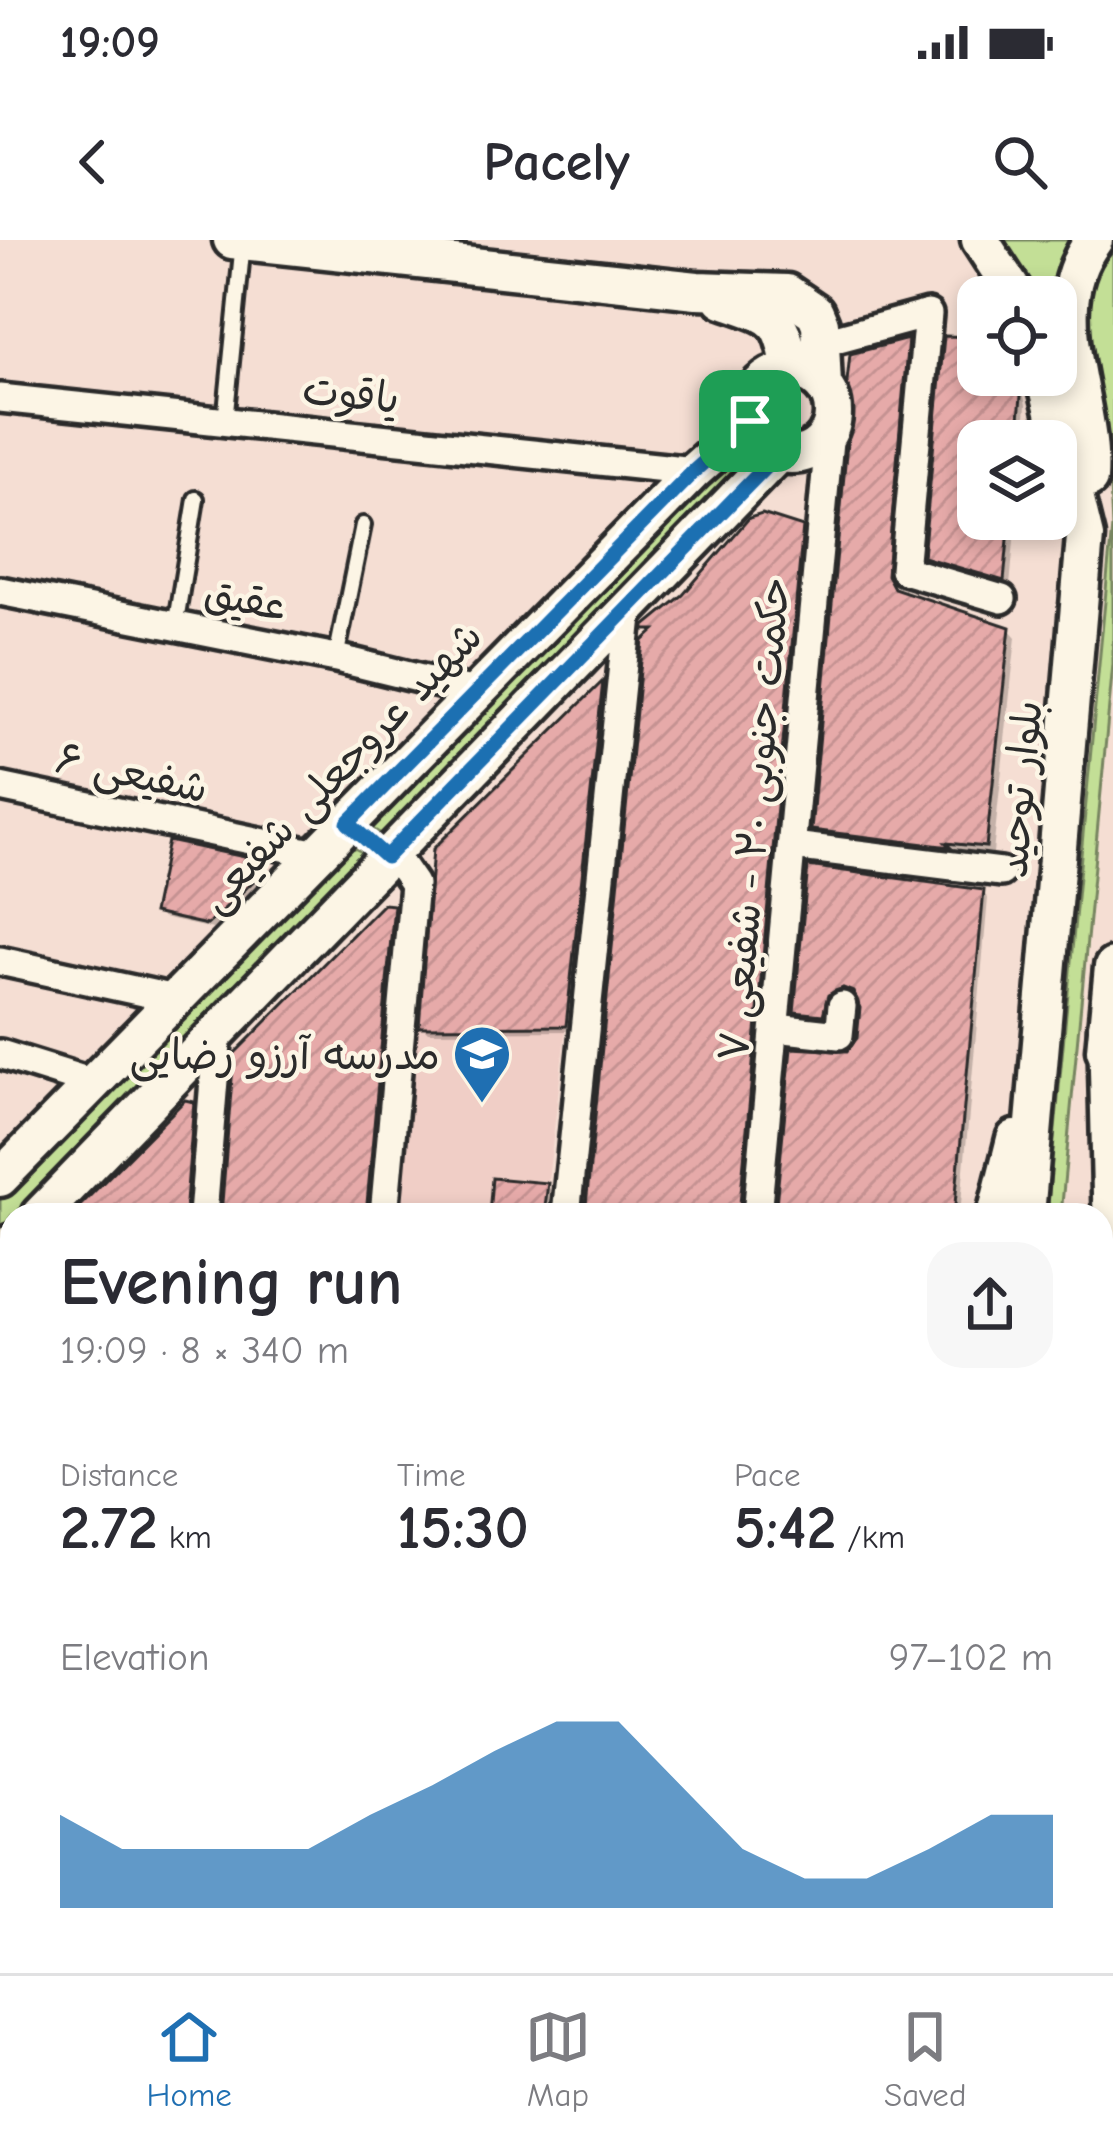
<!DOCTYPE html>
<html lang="en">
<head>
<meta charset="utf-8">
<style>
	body { margin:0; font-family:"Comic Neue","Playpen Sans Arabic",sans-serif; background:#f7f7f7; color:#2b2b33; height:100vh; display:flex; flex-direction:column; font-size:45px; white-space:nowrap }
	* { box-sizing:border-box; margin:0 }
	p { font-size:39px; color:#7c7c81 }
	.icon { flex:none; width:66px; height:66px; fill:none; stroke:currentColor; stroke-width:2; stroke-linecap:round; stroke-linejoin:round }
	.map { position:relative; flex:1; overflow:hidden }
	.sheet { position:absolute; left:0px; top:963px; width:1113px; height:771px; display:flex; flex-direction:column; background:#fff; border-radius:36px 36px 0 0; box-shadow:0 6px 18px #0003 }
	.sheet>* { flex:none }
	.buttons { position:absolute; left:957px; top:36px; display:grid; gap:24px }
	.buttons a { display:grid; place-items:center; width:120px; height:120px; border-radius:24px; background:#fff; box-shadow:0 6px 18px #0003; font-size:60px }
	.pin { position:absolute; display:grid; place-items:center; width:102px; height:102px; color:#fff; margin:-51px; border-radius:24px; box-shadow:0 6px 18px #0006 }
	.round { display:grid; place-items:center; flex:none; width:126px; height:126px; border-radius:36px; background:#f7f7f7 }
	.overview { display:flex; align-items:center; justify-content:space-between; height:204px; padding:0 60px }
	h1 { font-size:66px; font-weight:700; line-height:90px }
	.metrics { display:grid; grid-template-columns:repeat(3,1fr); gap:18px; height:204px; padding:12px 60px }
	.metrics div { display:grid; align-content:center }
	.metrics b { font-size:60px; font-weight:700 }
	.metrics small { font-size:33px; font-weight:400 }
	.metrics p { font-size:33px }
	.chart { height:336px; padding:24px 60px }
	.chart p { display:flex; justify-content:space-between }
	.chart svg { width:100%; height:216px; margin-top:12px; fill:#1f6fb2; opacity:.7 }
	.status { display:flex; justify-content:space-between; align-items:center; height:84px; padding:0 60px; background:#fff; direction:ltr }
	.status svg { height:33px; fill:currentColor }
	header { display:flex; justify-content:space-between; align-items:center; height:156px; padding:0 60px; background:#fff; font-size:54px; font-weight:700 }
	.dock { display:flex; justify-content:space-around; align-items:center; height:168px; border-top:3px solid #e1e1e2; background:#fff; font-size:33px; color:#7c7c81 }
	.dock a { display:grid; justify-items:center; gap:6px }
	.dock .on { color:#1f6fb2 }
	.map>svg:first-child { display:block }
</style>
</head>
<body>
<div class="status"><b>19:09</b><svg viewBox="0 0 49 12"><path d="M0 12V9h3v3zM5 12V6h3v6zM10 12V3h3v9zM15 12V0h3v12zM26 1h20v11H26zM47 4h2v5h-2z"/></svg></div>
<header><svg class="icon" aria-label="back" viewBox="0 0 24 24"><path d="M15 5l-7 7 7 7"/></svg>Pacely<svg class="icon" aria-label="search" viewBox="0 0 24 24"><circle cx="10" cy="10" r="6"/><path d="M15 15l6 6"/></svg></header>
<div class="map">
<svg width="1113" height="1733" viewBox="0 0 1113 1733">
	<defs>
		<pattern id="building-hatch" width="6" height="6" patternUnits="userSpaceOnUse" patternTransform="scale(3)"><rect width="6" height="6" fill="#e6aaa9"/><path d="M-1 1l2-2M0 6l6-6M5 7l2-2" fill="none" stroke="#c59292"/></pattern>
	</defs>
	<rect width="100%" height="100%" fill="#f5ded3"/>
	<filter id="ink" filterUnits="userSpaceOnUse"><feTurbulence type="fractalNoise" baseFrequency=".00833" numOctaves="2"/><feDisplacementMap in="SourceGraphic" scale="24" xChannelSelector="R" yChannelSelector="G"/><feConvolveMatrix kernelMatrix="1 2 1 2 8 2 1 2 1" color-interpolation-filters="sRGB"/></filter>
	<g filter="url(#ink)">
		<!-- built -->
		<polygon fill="#f0cec6" points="566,786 544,975 396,975 413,787"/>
		<!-- grass -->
		<g fill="#c3df96" stroke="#778560" stroke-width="3">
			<polygon points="1001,0 1068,0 1050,57 1033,57"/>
			<polygon points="1113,4 1113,424 1061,975 1047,975 1112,287 1107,186 1088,91 1085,41"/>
			<polygon points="744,199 758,213 385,596 369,587"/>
			<polygon points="350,606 362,612 361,623 17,975 12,975 0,992 0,959 342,608"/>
		</g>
		<!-- shadow -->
		<g fill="#0003">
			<polygon points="978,100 978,135 1019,135 1026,165 1023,201 978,201 978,279 1016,279 1010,346 934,323 926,316"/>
			<polygon points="907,102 914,109 893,345 896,352 1009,389 1016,397 993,613 949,609 952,613 822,597 814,589"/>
			<polygon points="801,290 808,297 747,975 590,975 654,395 648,389"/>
			<polygon points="603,445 608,449 571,791 428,792 422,786 436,611"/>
			<polygon points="263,624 269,630 269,637 213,689 162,678 156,672"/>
			<polygon points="981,651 988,658 960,975 778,975 847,815 860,798 863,766 858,756 844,755 829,780 804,778 797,771"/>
			<polygon points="393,668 399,674 374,975 221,975"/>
			<polygon points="193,865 199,871 192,975 73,975"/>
			<polygon points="547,946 556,956 554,975 492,975"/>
			<polygon points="0,1103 12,1105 12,1151 0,1151"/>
			<polygon points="0,1183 12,1184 12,1440 0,1438"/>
			<polygon points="1113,1437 1113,1506 1106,1491"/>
			<polygon points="1113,1584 1113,1733 1097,1733 1101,1722"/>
			<polygon points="12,1662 12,1722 167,1722 162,1733 0,1733 0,1679 8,1681"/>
			<polygon points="196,1722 379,1722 376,1733 194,1733"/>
			<polygon points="409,1722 563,1722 561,1733 408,1733"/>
			<polygon points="616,1722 775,1722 773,1733 619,1733"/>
			<polygon points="805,1722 895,1722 894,1733 805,1733"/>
		</g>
		<!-- building -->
		<g fill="url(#building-hatch)" stroke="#2b2b2b" stroke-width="3">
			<polygon points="944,96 978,97 978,135 1015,135 1021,156 1017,201 978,201 978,279 1010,279 1004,341 923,317"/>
			<polygon points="908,99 887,335 894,348 1010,387 986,607 946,603 950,607 811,590 848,192 843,178 850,114"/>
			<polygon points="762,274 803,287 739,975 585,975 643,401 655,390 645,390 645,386 683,355 749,278"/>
			<polygon points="603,441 566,786 419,787 433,609"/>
			<polygon points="168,601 264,621 264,631 207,685 153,673"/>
			<polygon points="808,626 984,650 954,975 775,975 791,808 847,811 857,798 860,768 853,752 843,748 828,755 823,775 794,772"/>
			<polygon points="383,664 394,665 366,975 221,975 234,814"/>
			<polygon points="185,860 194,862 185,975 71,975"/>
			<polygon points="492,938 548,943 544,975 489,975"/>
		</g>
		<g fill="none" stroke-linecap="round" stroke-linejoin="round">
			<!-- lane casing -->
			<g stroke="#2b2b2b" stroke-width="22">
				<g id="lane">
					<polyline points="225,182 243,2"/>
					<polyline points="175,387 196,259"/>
					<polyline points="336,418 363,285"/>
				</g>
			</g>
			<!-- street casing -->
			<g stroke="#2b2b2b" stroke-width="36">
				<g id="street">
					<polyline points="824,102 928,74 904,330 1002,359"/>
					<polyline points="0,158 694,231"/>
					<polyline points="0,351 336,418 475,452"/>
					<polyline points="0,547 317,614"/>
					<polyline points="793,606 1001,632"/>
					<polyline points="0,721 175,759"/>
					<polyline points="776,788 839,795 842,766"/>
					<polyline points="0,814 93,843"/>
					<polyline points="203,975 218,791"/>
					<polyline points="384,975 414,644 403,628 386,618"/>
					<polyline points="566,975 629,366"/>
					<polyline points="757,975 830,190"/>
					<polyline points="0,1162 12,1165"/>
					<polyline points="1101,1540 1113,1542"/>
					<polyline points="0,1568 12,1516"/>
					<polyline points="173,1733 176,1722"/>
					<polyline points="387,1733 389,1722"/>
					<polyline points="581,1733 599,1733"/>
					<polyline points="784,1733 785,1722"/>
				</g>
			</g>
			<!-- secondary casing -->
			<g stroke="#2b2b2b" stroke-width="45">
				<g id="secondary">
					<polyline points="232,0 697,50 787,53 815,72 820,84 823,145"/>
					<polyline points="980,0 1017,57"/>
					<path d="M 723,59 C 776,78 781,74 791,130"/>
					<circle cx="791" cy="173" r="42"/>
					<path d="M 1089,239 C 1095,159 1039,70 1094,0"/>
					<polyline points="1105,810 1113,727"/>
					<polyline points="0,938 694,231 750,181"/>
					<polyline points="40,975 779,213"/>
					<polyline points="996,975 1015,899"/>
					<polyline points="1026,975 1085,297 1045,135"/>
					<polyline points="0,1016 12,1003"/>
					<polyline points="0,1070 12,1073"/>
					<polyline points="1101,1119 1112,996 1107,787"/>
					<polyline points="920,1733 920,1722"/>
					<polyline points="952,1733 953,1722"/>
					<polyline points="1016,1733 1017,1722"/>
					<polyline points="1046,1733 1047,1722"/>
				</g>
			</g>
			<!-- lane -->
			<use href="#lane" stroke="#fcf5e5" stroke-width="14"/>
			<!-- street -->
			<use href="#street" stroke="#fcf5e5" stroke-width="27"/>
			<!-- secondary -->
			<use href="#secondary" stroke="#fcf5e5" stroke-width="36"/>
		</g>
	</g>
	<g fill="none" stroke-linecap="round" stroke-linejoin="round" filter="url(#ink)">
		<!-- route casing -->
		<g stroke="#fff" stroke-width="24">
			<polygon id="route" points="750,181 759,202 779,213 386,617 348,583 694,231"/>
		</g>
		<!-- route -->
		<use href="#route" stroke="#1f6fb2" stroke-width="15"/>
	</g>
	<!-- icons -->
	<defs>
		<g id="school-pin" transform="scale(3)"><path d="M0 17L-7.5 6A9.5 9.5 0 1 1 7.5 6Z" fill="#1f6fb2" stroke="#fcf5e5"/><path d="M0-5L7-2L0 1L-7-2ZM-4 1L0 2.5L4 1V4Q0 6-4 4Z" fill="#fff"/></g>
	</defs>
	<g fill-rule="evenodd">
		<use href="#school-pin" x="482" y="814"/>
	</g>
	<g text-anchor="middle" stroke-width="9" stroke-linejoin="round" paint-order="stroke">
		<!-- street labels -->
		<g font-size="42" fill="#2b2b2b" stroke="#fcf5e5">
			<text transform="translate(351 153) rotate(6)" y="15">یاقوت</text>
			<text transform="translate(246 358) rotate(11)" y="15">عقیق</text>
			<text transform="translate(340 526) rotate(-46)" y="15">شهید عروجعلی شفیعی</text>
			<text transform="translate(132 532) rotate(12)" y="15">شفیعی ۶</text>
			<text transform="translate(1019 549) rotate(-85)" y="15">بلوار توحید</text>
			<text transform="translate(753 579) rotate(-85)" y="15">حکمت جنوبی ۲۰ - شفیعی ۷</text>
		</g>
		<!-- poi labels -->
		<g font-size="42" fill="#2b2b2b" stroke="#fcf5e5" text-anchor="end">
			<text x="440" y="829">مدرسه آرزو رضایی</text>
		</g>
	</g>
</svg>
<div class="buttons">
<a><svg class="icon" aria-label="locate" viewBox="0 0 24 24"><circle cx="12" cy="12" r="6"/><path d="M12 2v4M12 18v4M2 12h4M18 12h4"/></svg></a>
<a><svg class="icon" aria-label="layers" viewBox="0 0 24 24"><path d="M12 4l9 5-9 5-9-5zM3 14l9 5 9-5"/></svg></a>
</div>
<div class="pin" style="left:750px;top:181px;background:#1e9e55"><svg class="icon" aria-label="arrive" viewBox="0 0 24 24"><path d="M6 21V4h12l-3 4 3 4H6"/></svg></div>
<section class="sheet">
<div class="overview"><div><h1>Evening run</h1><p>19:09 · 8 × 340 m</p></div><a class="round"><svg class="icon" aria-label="share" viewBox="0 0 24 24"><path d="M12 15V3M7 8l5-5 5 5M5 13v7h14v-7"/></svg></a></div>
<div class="metrics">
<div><p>Distance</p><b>2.72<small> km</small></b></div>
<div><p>Time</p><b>15:30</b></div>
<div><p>Pace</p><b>5:42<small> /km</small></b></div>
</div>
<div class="chart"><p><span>Elevation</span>97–102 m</p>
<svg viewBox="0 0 160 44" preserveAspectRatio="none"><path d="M0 44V25L10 32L20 32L30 32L40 32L50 25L60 19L70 12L80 6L90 6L100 19L110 32L120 38L130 38L140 32L150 25L160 25V44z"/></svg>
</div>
</section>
</div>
<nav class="dock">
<a class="on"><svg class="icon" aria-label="home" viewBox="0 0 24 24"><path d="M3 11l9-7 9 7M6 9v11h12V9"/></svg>Home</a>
<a><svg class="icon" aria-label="map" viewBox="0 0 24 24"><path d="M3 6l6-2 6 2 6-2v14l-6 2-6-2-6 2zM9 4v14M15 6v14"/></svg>Map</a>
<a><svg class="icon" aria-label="saved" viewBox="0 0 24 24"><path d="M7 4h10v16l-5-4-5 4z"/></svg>Saved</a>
</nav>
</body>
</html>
